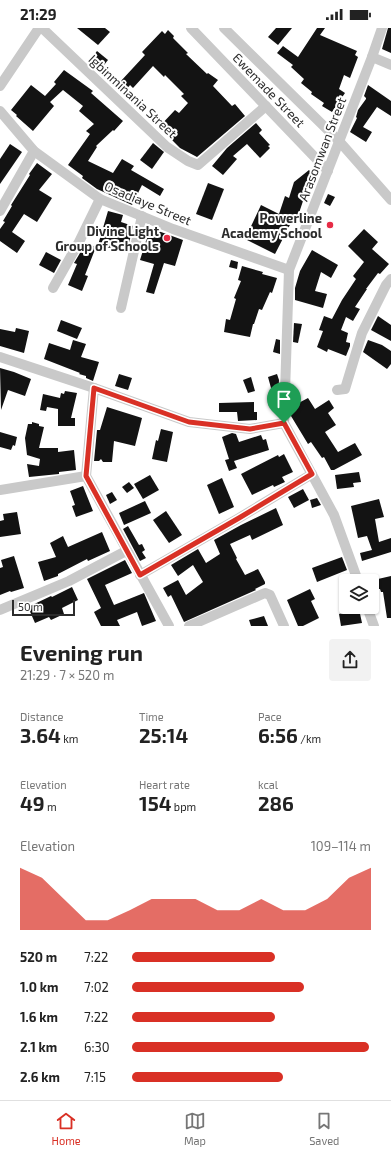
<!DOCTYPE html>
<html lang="en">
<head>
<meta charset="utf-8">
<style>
	body { margin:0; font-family:"Exo 2",sans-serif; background:#f2f2f2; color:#222; height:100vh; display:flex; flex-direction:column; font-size:15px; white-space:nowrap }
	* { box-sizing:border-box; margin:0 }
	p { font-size:13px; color:#767676 }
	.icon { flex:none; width:22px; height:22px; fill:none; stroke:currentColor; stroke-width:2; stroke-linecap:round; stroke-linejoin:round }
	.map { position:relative; height:598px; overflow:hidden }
	.details { display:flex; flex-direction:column; background:#fff; flex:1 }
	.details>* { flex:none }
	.buttons { position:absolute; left:339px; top:546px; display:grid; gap:8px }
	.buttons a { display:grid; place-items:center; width:40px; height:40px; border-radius:4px; background:#fff; box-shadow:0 1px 3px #0004; font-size:20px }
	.scale { position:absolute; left:12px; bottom:10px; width:63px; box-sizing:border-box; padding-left:4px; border:2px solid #2c2c2c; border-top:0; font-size:11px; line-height:14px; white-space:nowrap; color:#2c2c2c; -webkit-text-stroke:3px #fff; paint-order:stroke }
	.pin { position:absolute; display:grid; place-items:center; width:34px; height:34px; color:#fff; margin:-41px -17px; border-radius:50% 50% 50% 0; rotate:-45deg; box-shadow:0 0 4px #0007 }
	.pin .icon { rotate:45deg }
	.round { display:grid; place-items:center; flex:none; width:42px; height:42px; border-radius:4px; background:#f2f2f2 }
	.overview { display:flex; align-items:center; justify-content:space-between; height:68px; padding:0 20px }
	h1 { font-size:22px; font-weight:700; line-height:30px }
	.metrics { display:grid; grid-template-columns:repeat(3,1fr); gap:6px; height:68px; padding:4px 20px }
	.metrics div { display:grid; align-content:center }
	.metrics b { font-size:20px; font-weight:700 }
	.metrics small { font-size:11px; font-weight:400 }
	.metrics p { font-size:11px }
	.chart { height:112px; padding:8px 20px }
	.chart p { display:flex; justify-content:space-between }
	.chart svg { width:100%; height:72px; margin-top:4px; fill:#d93025; opacity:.7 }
	ul { padding:0 20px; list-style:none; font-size:13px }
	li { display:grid; grid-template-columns:64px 48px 1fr; align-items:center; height:30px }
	li i { height:10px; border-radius:5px; background:#d93025 }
	.status { display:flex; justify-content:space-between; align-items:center; height:28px; padding:0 20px; background:#fff; direction:ltr }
	.status svg { height:11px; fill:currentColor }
	.dock { display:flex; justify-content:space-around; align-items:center; height:56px; border-top:1px solid #e0e0e0; background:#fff; font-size:11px; color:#767676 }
	.dock a { display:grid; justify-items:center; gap:2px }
	.dock .active { color:#d93025 }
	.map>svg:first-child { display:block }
</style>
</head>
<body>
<div class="status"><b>21:29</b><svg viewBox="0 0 49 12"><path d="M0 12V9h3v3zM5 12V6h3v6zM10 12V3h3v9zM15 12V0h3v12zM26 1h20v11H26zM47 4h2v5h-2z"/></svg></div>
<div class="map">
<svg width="391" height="598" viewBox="0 0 391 598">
	<rect width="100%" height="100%" fill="#fff"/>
	<!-- building -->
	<g fill="#131313">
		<polygon points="77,0 105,0 110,4 98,17"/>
		<polygon points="276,0 292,0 278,17 268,9"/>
		<polygon points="317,0 325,0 320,7 357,23 355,27 358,29 350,50 344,47 339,61 345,65 332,84 322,78 324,75 311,66 312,64 301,55 304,51 291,39 293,37 277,25 283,18 298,29"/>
		<polygon points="388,0 391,0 391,25 382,21"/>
		<polygon points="168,2 174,8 173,10 188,25 186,26 207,46 208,45 218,52 213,58 232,78 235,76 245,88 197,129 180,120 159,99 175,82 179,85 188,75 181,68 184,66 165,47 164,49 153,38 133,60 130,57 127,61 120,54 145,27 142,24 162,3 165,6"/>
		<polygon points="97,23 108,32 100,42 89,34"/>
		<polygon points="64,42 93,63 91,65 123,93 114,103 113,102 96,118 97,119 88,133 113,145 122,131 134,138 131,142 164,161 160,168 142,157 132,177 97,161 82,150 83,148 68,137 90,106 86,103 94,96 79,83 83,78 63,62 50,74 54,78 33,103 16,88 17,87 11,82 31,57 45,68 56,56 54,54"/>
		<polygon points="368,57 391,73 391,88 377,79 363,99 372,104 366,114 350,104 357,90 356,89 358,82 366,71 366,70 364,68"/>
		<polygon points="256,95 262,102 259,105 270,117 268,118 270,120 260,130 247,116 233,128 237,131 223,147 212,138 227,120"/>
		<polygon points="153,115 164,124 152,141 140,132"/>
		<polygon points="10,116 22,124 0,156 0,131"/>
		<polygon points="37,135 52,146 39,162 52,170 37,194 24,186 12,204 25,213 17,225 0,213 0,201 5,194 3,193 12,178 11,177 30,147 29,146"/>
		<polygon points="309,142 314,148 310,152 298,188 295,187 275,226 245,211 261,177 279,186 285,168 289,170 294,154"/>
		<polygon points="208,155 224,161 212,192 196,186"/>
		<polygon points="328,166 335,169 330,178 324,175"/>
		<polygon points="108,183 123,187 121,194 133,198 127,224 98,217"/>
		<polygon points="150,200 183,212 175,238 164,235 154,266 146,264 154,236 140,232"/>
		<polygon points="364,201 378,214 372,221 389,236 380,246 378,245 366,261 367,261 355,279 360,281 353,293 346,289 341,302 348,305 346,314 350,315 350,318 346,328 328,321 327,324 317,319 323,303 319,302 324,288 332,291 342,272 356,251 353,248 364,234 348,218"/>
		<polygon points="86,215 96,219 85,247 88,248 82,263 68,257 77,236 74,235"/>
		<polygon points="312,222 338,237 331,250 321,244 315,263 327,266 323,280 295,272 295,260 300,243"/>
		<polygon points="46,224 61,232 54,245 39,237"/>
		<polygon points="231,232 238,234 237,241 229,239"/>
		<polygon points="242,238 263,244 262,246 277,250 272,265 270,264 262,282 259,281 254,296 253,296 250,309 224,304 226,291 230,292 236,271 234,270 241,253 238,252"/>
		<polygon points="378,288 391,297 391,313 371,302"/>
		<polygon points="61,292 82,300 77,311 57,303"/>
		<polygon points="294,295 302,296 298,315 293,314"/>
		<polygon points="16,300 29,303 24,325 0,318 0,301 15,304"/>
		<polygon points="276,311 280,312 280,326 273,324"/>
		<polygon points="73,312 86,316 81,329 99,334 93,353 86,350 86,348 79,346 80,345 44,331 49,315 70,322"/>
		<polygon points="368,312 382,317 391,323 391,336 387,341 363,324"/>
		<polygon points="0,340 14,344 31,351 25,368 8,362 1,382"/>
		<polygon points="119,346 132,350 128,362 115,358"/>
		<polygon points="277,346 279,352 278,370 274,371 268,349"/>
		<polygon points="251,349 255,363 248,365 243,352"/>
		<polygon points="65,363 77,365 71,390 75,390 75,398 58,398 58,381 47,379 46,383 40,382 43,366 60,370 61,365 64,366"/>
		<polygon points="308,370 315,381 329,372 334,380 328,385 336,397 325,404 338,424 355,415 362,427 334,442 331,442 324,429 322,430 311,414 308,416 291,388 291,379"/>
		<polygon points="254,374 254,384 257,384 257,392 238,393 237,384 219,384 219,375"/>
		<polygon points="107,379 142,390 135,418 114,413 112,434 103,434 101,431 99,433 94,433 97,402 100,402"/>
		<polygon points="32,394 39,396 39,398 44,399 39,420 58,420 58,424 74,422 76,442 59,444 59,446 29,449 27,436 39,438 40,431 27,427 25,410 28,396 32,396"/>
		<polygon points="161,401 173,404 167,434 152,431 156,412 158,413"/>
		<polygon points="0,404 17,409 15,418 13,417 11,422 0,419"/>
		<polygon points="232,405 236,406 239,414 261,407 263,412 266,411 269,422 234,433 237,440 229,443 225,432 229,431 222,409"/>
		<polygon points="284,426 293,444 282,449 285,454 274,459 273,457 252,467 241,446 278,427 279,429"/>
		<polygon points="359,444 361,454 353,455 354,459 337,461 335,447"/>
		<polygon points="150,447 159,462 143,471 134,456"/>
		<polygon points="222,450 234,479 219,486 207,457"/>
		<polygon points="129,454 134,460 127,465 122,459"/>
		<polygon points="83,458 93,483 76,489 72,478 75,477 70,463"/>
		<polygon points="303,461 309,472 294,480 288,469"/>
		<polygon points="112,464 117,472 110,476 106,467"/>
		<polygon points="317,470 321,477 312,480 310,472"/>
		<polygon points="379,471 384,489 375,491 379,514 391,510 391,524 362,533 360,525 372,522 367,508 358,510 351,478"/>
		<polygon points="145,473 151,485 124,497 119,485"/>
		<polygon points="276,480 283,497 252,512 250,507 230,516 237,530 236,531 245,547 258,541 265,554 265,556 255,561 256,562 184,594 171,567 168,569 163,560 178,552 186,567 203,554 193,537 178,548 171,537 198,521 206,535 220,526 214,512 241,497"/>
		<polygon points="166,483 182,507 169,515 153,492"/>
		<polygon points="17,484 21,506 0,509 0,493 4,492 3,486"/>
		<polygon points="128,498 139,517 142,516 145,522 142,524 146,530 140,533 123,501"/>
		<polygon points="102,504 110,523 88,533 87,531 58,546 58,548 44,553 38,534 56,529 50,515 63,508 68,519"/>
		<polygon points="14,528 24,560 11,564 10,563 0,567 0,540 3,539 1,532"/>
		<polygon points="342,529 347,542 317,554 312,540"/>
		<polygon points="125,532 132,545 105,557 114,577 144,565 156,593 142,598 137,584 117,592 120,598 101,598 94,584 101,580 87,551"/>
		<polygon points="391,548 391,590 387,590 383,564 381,564 380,561 379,561 377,555 379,554 378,551"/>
		<polygon points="72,559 78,572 62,580 64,586 51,592 49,589 35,595 28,579 51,568 52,569"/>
		<polygon points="310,561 315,571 311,573 319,590 303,598 298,598 287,572"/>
		<polygon points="359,581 362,595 341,598 339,586"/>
		<polygon points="264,588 268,598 251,598 249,592"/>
	</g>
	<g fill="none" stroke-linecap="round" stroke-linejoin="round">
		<!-- minor -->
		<g stroke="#c9c9c9" stroke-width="10">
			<polyline points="42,0 167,119 188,133 198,137 266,78"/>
			<polyline points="191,0 328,143"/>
			<polyline points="224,0 339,113 391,172"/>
			<polyline points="372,29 391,37"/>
			<polyline points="0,58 39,0"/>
			<polyline points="0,83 34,123 100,171 173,201 289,242"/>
			<polyline points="0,183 34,123"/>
			<polyline points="53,260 79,214 100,171"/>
			<polyline points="121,280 142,188"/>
			<polyline points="0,329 94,360 189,394 250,401 284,395"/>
			<polyline points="94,360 86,448 169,598"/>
			<polyline points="337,362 345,361 362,305 386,257 391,251"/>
			<polyline points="284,395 289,242 372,29 382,0"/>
			<polyline points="284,395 334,487 358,553"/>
			<polyline points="0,462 86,448"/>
			<polyline points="140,547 239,490 312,446"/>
			<polyline points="367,579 374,598"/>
			<polyline points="0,582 69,553 126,523"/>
			<polyline points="189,598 265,565 270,567 284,598"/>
		</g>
	</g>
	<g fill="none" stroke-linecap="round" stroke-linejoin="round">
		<!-- route casing -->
		<g stroke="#fff" stroke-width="8">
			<polygon id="route" points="94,360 189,394 250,401 284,395 312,446 239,490 140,547 86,448"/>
		</g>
		<!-- route -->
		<use href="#route" stroke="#d93025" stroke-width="5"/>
	</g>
	<!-- markers -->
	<g fill="#e62b45" stroke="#fff" stroke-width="1.5">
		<circle cx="330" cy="197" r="4"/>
		<circle cx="167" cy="210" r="4"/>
	</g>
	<g text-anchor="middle" stroke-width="4" stroke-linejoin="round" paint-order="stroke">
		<!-- street labels -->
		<g font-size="13" fill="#2c2c2c" stroke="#fff">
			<text transform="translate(269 62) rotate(46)" y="5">Ewemade Street</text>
			<text transform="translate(133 68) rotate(43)" y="5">Igbinminania Street</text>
			<text transform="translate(322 121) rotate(-69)" y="5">Arasomwan Street</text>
			<text transform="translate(148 175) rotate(23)" y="5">Osadiaye Street</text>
		</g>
		<!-- poi labels -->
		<g font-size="13" font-weight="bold" fill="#2c2c2c" stroke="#fff" text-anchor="end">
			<text x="322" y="195">Powerline<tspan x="322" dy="15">Academy School</tspan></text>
			<text x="159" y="208">Divine Light<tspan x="159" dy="15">Group of Schools</tspan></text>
		</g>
	</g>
</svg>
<div class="buttons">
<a><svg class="icon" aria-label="layers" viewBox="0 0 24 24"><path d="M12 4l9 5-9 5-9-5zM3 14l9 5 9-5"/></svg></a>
</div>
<div class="scale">50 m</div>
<div class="pin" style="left:284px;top:395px;background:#1e9e55"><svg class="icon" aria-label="arrive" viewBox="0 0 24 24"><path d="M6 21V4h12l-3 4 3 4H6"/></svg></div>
</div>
<section class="details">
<div class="overview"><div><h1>Evening run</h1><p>21:29 · 7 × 520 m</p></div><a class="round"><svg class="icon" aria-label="share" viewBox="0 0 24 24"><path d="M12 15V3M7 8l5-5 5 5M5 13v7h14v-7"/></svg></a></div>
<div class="metrics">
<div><p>Distance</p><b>3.64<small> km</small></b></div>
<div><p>Time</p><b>25:14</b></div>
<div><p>Pace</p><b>6:56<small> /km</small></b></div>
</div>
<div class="metrics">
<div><p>Elevation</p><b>49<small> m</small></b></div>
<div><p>Heart rate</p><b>154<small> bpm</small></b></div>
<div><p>kcal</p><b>286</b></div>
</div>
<div class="chart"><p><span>Elevation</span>109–114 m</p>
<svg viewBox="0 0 160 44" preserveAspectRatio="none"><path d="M0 44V6L10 12L20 25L30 38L40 38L50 32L60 25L70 25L80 25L90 32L100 32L110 25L120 32L130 32L140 25L150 12L160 6V44z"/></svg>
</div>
<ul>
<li><b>520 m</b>7:22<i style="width:60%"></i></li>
<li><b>1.0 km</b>7:02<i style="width:72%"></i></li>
<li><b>1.6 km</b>7:22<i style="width:60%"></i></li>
<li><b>2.1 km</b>6:30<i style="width:99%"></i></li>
<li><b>2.6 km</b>7:15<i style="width:63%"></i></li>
</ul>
</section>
<nav class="dock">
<a class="active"><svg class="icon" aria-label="home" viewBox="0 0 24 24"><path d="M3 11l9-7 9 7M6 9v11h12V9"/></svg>Home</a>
<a><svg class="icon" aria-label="map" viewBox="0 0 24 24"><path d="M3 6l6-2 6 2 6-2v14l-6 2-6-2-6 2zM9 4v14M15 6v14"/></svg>Map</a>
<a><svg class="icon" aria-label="saved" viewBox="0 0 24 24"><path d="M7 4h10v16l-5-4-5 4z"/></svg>Saved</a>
</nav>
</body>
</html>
